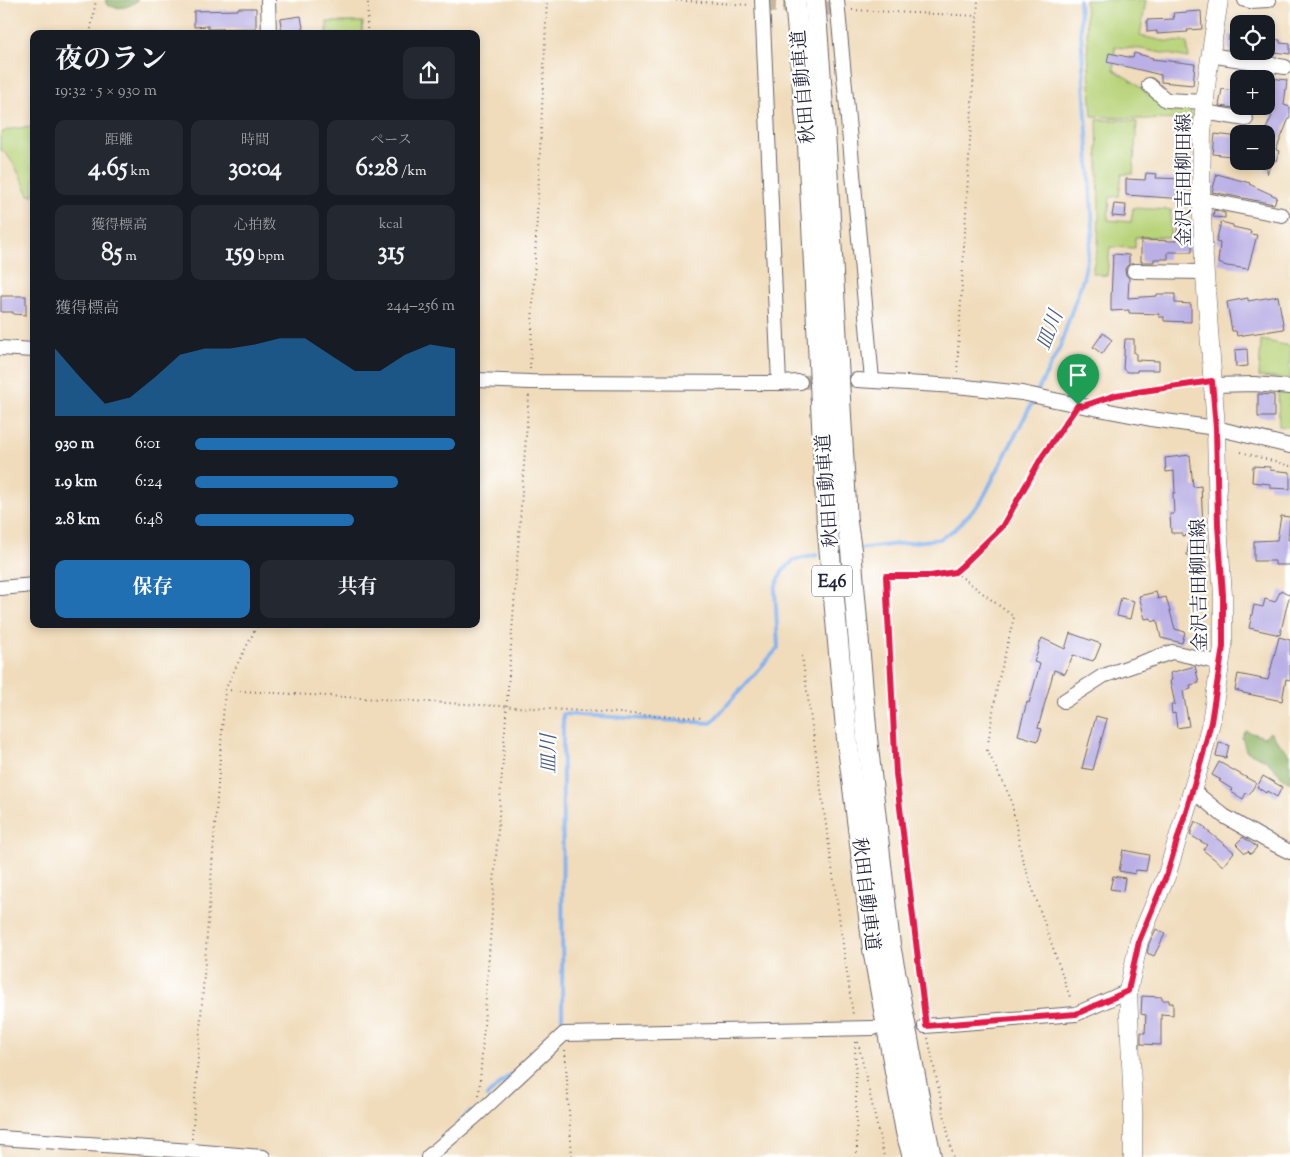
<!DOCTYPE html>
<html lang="ja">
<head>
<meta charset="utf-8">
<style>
	body { margin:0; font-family:"Sorts Mill Goudy","Noto Serif JP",serif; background:#242831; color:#f1f3f6; height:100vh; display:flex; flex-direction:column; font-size:19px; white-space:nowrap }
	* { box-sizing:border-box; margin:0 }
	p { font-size:16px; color:#9ea1a6 }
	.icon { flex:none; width:28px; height:28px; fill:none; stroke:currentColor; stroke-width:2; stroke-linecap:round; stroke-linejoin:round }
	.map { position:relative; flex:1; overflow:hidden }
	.drawer { position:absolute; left:30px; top:30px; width:450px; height:598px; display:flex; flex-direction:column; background:#171b24; border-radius:10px; box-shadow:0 2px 8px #0003 }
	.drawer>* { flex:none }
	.tools { position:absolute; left:1230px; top:15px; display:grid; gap:10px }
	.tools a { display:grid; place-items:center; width:45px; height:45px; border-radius:10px; background:#171b24; box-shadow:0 2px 8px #0003; font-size:25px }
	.pin { position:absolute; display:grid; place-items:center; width:42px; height:42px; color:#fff; margin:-51px -21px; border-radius:50% 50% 50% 0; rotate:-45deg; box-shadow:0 0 5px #0007 }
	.pin .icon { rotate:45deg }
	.round { display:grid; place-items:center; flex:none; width:52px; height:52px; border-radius:10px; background:#242831 }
	.summary { display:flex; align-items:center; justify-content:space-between; height:85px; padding:0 25px }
	h1 { font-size:28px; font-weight:700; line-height:38px }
	.stats { display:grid; grid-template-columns:repeat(3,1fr); gap:8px; height:85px; padding:5px 25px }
	.stats div { display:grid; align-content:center; border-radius:10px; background:#242831; text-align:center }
	.stats b { font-size:25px; font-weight:700 }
	.stats small { font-size:14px; font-weight:400 }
	.stats p { font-size:14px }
	.chart { height:140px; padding:10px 25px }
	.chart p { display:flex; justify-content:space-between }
	.chart svg { width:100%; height:90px; margin-top:5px; fill:#1f6fb2; opacity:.7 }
	.button { display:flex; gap:10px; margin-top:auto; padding:10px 25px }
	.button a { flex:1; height:58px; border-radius:10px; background:#1f6fb2; color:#fff; font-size:20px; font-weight:700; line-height:58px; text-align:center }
	.button a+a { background:#242831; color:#f1f3f6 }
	ul { padding:0 25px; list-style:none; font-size:16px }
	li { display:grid; grid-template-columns:80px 60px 1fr; align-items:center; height:38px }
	li i { height:12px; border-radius:6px; background:#1f6fb2 }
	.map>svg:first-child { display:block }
</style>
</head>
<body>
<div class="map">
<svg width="1290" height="1157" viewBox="0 0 1290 1157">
	<rect width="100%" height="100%" fill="#fff"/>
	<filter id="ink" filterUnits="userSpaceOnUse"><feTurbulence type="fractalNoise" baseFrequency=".02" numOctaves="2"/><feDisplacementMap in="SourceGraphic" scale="10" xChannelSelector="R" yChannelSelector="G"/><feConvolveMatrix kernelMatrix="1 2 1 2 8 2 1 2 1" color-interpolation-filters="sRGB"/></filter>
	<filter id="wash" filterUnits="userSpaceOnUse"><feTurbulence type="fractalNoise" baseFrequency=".0096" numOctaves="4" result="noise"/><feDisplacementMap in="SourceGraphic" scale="20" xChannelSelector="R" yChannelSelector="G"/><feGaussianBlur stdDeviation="1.12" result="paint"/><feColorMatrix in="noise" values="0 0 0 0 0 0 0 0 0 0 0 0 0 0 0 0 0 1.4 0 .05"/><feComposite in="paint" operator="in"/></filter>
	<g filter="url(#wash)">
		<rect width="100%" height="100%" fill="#f0dcbb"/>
		<!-- green -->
		<g fill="#b8d379" stroke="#6d7a5a">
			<polygon points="1085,0 1146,0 1140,36 1164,41 1187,42 1189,58 1141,49 1115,47 1114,70 1135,83 1153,99 1166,107 1190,109 1192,120 1138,119 1092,116"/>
			<polygon points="327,22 363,22 362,34 327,34"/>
			<polygon points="1097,120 1120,120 1137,122 1133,174 1122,174 1119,196 1110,197 1108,220 1131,222 1133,208 1171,210 1170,237 1135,237 1135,248 1110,247 1107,276 1092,273 1098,245 1099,214"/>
			<path d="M 34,127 L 34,195 L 29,195 C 22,181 13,157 0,149 L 0,134 C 9,127 23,128 34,127 Z"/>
			<polygon points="1261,340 1290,346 1290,379 1259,377"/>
			<polygon points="1278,391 1290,392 1290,427 1279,426"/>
		</g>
		<!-- forest -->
		<g fill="#92b569" stroke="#5a6c52">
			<path d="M 105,0 L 138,0 C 128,8 120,10 107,5 Z"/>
			<polygon points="1246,731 1264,737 1270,732 1278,742 1290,754 1290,783 1280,775 1266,760 1246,751 1242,737"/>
		</g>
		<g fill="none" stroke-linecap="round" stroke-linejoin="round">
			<!-- stream -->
			<g stroke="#84b3ef" stroke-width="4">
				<polyline points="1037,392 1060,347 1069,319 1083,279 1093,230 1079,0"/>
				<polyline points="857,549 940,539 955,529 981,502 1034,399"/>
				<polyline points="558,1031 562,1027 563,714 711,723 778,648 775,588 782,572 794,560 817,555"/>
				<polyline points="487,1096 511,1074"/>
				<polyline points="459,1122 470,1112"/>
			</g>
		</g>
		<g id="blocks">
			<!-- building -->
			<g fill="#bab0e5">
				<polygon points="238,8 256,8 256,28 208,29 208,26 194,27 194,11 238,10"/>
				<polygon points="1201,11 1202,29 1187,30 1188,32 1157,34 1157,31 1147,32 1147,20 1174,19 1173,13"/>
				<polygon points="301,16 304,34 282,34 280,19"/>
				<polygon points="1229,35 1239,36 1239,51 1228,49"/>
				<polygon points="1266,39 1280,40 1280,43 1290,44 1290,54 1274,52 1274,56 1259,54 1259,51 1266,51"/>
				<polygon points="1109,53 1133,58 1134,53 1153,58 1152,59 1195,64 1193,85 1161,82 1161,75 1107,62"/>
				<polygon points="1256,71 1272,74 1271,78 1287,80 1284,105 1290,107 1290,116 1276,150 1279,151 1276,161 1273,159 1267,174 1266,129 1272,116 1248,108 1249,106 1269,106 1274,89 1266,88 1266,79 1255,79"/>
				<polygon points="1222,89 1239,92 1239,107 1236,107 1236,108 1219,106"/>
				<polygon points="1192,120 1192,130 1181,130 1181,121"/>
				<polygon points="1215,134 1239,137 1239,157 1213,154"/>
				<polygon points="1146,173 1157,174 1156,178 1186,179 1185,199 1126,195 1126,179 1145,180"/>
				<polygon points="1217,174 1250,183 1249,184 1277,197 1274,204 1212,192"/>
				<polygon points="1114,204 1126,205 1125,217 1112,216"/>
				<polygon points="1214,210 1225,213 1225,218 1213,217"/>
				<polygon points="1178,222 1191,224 1190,242 1192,242 1192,252 1168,252 1168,259 1154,259 1154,262 1141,262 1141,240 1176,241"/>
				<polygon points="1221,222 1233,225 1233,227 1251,231 1250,234 1257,235 1248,269 1227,266 1218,263 1220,243 1216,242"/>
				<polygon points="1113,254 1129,255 1129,264 1126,267 1125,270 1126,275 1129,278 1128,298 1157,296 1157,294 1175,294 1175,303 1191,304 1191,322 1164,321 1164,317 1159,317 1159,314 1129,313 1129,310 1111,311 1111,299"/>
				<polygon points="1,296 26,296 26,315 13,314 13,312 1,312"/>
				<polygon points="1278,296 1284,329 1237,336 1236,331 1232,331 1227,302 1248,298 1248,301"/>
				<polygon points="1103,333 1112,340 1102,354 1093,347"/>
				<polygon points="1125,339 1134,339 1134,353 1136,353 1136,360 1159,361 1159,370 1137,370 1137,372 1127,372 1123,369"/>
				<polygon points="1247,349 1248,366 1236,367 1235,350"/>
				<polygon points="1088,372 1097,374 1095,383 1086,381"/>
				<polygon points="1258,394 1274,395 1274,417 1258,417"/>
				<polygon points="1190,455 1193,487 1201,486 1204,545 1207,545 1205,558 1187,555 1190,535 1182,536 1182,533 1171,533 1170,514 1174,514 1173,493 1175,493 1174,471 1166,472 1165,458"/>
				<polygon points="1253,466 1270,467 1270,470 1290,472 1290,489 1270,488 1270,484 1252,482"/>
				<polygon points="1281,516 1290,517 1288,540 1290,540 1290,565 1275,565 1275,561 1254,561 1254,541 1277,540"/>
				<polygon points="1281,590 1290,595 1290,597 1288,601 1280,635 1249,628 1254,605 1263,607 1265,599 1275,602"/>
				<polygon points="1156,592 1158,599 1166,597 1175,629 1185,632 1182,643 1161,638 1157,620 1152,622 1151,618 1145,619 1139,596"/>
				<polygon points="1121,598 1134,601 1130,619 1117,616"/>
				<polygon points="1070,633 1101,644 1095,659 1094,659 1093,661 1073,655 1065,674 1054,670 1038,728 1042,729 1038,741 1018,735 1027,702 1029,703 1040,664 1034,662 1039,648 1038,647 1042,638 1065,649"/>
				<polygon points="1279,637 1290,640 1290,680 1286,679 1282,701 1243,693 1243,692 1235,690 1238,674 1268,680"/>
				<polygon points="1195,666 1199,683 1190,685 1191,689 1183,691 1189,726 1177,728 1175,713 1172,714 1171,705 1175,704 1170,681 1172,680 1170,673"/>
				<polygon points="1096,716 1107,719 1093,770 1082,768"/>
				<polygon points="1219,743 1229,745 1226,758 1216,756"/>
				<polygon points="1219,762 1256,783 1249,795 1246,793 1243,799 1231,792 1232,789 1219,781 1221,780 1212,775"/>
				<polygon points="1263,776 1282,787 1277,797 1267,791 1266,793 1257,787"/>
				<polygon points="1195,821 1206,828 1205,829 1234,852 1223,866 1203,850 1207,845 1190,835"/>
				<polygon points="1243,837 1257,847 1251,854 1248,851 1245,853 1236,844"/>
				<polygon points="1123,850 1149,855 1146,871 1136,870 1135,874 1119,871"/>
				<polygon points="1113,876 1125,878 1123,891 1110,889"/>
				<polygon points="1156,929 1165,934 1154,956 1147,953 1149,944"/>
				<polygon points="1142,996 1162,997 1162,1000 1169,1000 1169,1003 1173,1003 1173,1015 1161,1014 1161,1045 1141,1044 1141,1032 1145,1033 1146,1015 1141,1014"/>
			</g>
		</g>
	</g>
	<g filter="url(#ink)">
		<use href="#blocks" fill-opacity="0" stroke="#6a6368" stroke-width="1"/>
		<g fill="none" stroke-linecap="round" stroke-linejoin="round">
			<!-- minor-tunnel -->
			<g stroke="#c7b7a1" stroke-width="14" stroke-dasharray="14 7" stroke-linecap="butt">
				<polyline points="762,5 838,9"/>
				<polyline points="800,382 857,380"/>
			</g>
			<!-- minor casing -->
			<g stroke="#6a6368" stroke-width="16">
				<g id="minor">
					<polyline points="268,0 269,34"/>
					<polyline points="762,0 779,383"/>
					<polyline points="837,0 872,380"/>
					<polyline points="1245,0 1250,1 1269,0"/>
					<polyline points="1210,55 1285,67"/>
					<polyline points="1149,85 1166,100 1205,102"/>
					<polyline points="1204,112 1246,119"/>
					<polyline points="1201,199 1282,215"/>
					<polyline points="1134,271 1205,272"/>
					<polyline points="0,348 34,350"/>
					<polyline points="476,380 530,382 779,383 800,382"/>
					<polyline points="857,380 956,386 1022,393 1078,405 1151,419 1216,428 1290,446"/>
					<polyline points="1213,385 1254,384 1290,387"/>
					<polyline points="0,588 34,585"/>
					<polyline points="1064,701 1103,676 1172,652 1221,663"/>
					<polyline points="1192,790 1224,816 1264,839 1290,852"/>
					<polyline points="925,1026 1076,1014 1128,991"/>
					<polyline points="0,1138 192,1151 263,1157"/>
					<polyline points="428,1157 477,1115 564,1034 874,1028"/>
				</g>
			</g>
			<!-- major casing -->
			<g stroke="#6a6368" stroke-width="19">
				<polyline id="major" points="1133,1157 1133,1109 1128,991 1139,941 1167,874 1202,758 1211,722 1223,647 1223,595 1218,525 1216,428 1204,261 1201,192 1202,134 1204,112 1207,78 1219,0"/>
			</g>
			<!-- highway casing -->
			<g stroke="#6a6368" stroke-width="22">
				<g id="highway">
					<polyline points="795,0 808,145 827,523 847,739 873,949 906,1132 913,1157"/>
					<polyline points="815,0 826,148 847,523 851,550 867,738 890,945 925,1128 931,1157"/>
				</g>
			</g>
			<!-- path -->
			<g stroke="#6a6368" stroke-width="2" stroke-dasharray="1 4" stroke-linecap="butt">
				<polyline points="671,0 750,5"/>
				<polyline points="852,10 977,16"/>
				<polyline points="90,34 96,0"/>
				<polyline points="367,34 368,0"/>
				<polyline points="530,369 547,0"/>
				<polyline points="957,372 978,0"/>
				<polyline points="1109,398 1116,395 1198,383"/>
				<polyline points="1241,452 1290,466"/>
				<polyline points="955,572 1014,617 997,687 987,750 1011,799 1022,858 1071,1000"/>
				<polyline points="802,656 853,1015"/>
				<polyline points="225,690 704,718"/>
				<polyline points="924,1014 896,774 886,577 930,576 955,572 962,566 1001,527 1042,457 1069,417"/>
				<polyline points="928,1038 953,1157"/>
				<polyline points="855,1042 857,1157"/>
				<polyline points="858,1042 884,1157"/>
				<polyline points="565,1050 572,1157"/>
				<polyline points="479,1095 529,394"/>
				<polyline points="192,1139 225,690 237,665 258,624"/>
			</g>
			<!-- minor -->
			<use href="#minor" stroke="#fff" stroke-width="14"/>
			<!-- major -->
			<use href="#major" stroke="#fff" stroke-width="18"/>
			<!-- highway -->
			<use href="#highway" stroke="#fff" stroke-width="20"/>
		</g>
	</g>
	<g fill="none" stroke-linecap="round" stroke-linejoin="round" filter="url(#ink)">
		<!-- route casing -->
		<g stroke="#fff" stroke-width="10">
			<polygon id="route" points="1212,381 1216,428 1218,525 1223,595 1223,647 1211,722 1202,758 1167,874 1139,941 1128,991 1076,1014 926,1026 896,774 886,576 930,576 955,572 962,566 1002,527 1042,457 1078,405 1083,406 1116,395"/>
		</g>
		<!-- route -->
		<use href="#route" stroke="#e11d48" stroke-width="6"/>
	</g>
	<g text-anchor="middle" stroke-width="4.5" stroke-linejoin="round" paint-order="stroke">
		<!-- shield labels -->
		<rect fill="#fff" stroke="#646476" stroke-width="1" x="812" y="565.5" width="40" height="31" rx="4"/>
		<g font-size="18" font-weight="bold" fill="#22223b">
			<text x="832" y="587">E46</text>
		</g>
		<!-- street labels -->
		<g font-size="19" fill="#22223b" stroke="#fff">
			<text transform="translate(802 87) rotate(-95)" y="7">秋田自動車道</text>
			<text transform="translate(1183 180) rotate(-90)" y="7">金沢吉田柳田線</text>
			<text transform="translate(826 491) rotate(-94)" y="7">秋田自動車道</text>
			<text transform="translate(1198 585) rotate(-91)" y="7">金沢吉田柳田線</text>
			<text transform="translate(867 894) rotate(83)" y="7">秋田自動車道</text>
		</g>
		<!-- water labels -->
		<g font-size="20" font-style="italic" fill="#495c83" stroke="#fff">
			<text transform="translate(1049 330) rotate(-69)" y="7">皿川</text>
			<text transform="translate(548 754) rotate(-90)" y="7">皿川</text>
		</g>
	</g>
</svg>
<div class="tools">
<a><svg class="icon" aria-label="locate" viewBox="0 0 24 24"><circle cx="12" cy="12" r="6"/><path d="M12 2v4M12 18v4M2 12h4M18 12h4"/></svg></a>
<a>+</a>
<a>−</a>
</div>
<div class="pin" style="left:1078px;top:405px;background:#1e9e55"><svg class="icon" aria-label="arrive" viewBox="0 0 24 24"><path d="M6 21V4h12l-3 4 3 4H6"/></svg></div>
<section class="drawer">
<div class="summary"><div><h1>夜のラン</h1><p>19:32 · 5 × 930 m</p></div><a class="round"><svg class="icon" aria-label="share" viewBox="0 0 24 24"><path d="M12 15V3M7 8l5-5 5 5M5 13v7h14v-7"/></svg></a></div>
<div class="stats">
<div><p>距離</p><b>4.65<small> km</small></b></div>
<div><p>時間</p><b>30:04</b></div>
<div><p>ペース</p><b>6:28<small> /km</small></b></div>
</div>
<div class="stats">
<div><p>獲得標高</p><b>85<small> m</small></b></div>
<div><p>心拍数</p><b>159<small> bpm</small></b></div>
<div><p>kcal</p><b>315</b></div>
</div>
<div class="chart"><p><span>獲得標高</span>244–256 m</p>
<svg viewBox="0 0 160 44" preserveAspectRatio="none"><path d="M0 44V11L10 25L20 38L30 35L40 25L50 14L60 11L70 11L80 9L90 6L100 6L110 14L120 22L130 22L140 14L150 9L160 11V44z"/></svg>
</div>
<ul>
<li><b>930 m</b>6:01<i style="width:100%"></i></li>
<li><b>1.9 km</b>6:24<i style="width:78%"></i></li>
<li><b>2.8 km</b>6:48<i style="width:61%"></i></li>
</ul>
<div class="button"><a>保存</a><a>共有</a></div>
</section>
</div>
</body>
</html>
